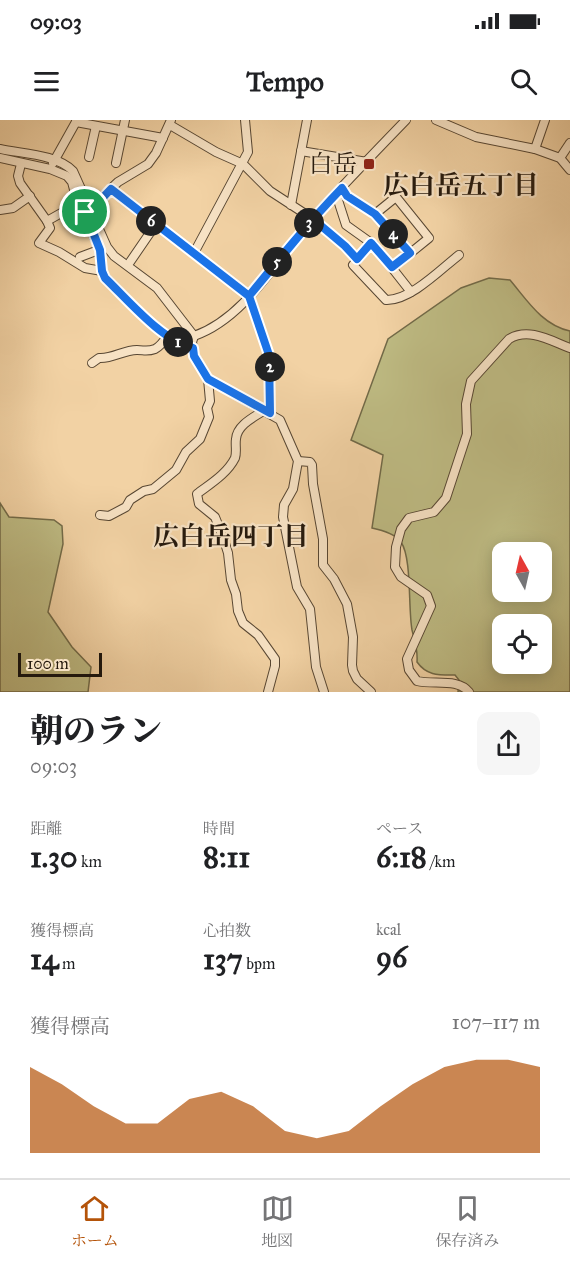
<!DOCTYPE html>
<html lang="ja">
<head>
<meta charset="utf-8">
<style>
	body { margin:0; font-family:"IM FELL Great Primer","Noto Serif JP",serif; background:#f6f6f6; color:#202124; height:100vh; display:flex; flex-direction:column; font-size:22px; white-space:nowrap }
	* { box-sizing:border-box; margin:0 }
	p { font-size:20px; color:#757577 }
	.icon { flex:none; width:33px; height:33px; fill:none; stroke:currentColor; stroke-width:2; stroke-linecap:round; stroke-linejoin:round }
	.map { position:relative; height:572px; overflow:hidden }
	.sheet { display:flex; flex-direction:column; background:#fff; flex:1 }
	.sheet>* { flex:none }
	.needle { width:39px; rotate:352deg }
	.controls { position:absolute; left:492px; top:422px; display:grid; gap:12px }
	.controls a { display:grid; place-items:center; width:60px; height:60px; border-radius:12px; background:#fff; box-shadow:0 3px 15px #0003; font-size:30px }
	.scale { position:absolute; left:18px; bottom:15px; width:84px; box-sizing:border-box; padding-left:6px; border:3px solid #25190d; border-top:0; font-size:16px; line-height:21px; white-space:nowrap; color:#25190d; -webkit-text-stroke:4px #f7e2c4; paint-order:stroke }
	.pin { position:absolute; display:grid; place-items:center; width:51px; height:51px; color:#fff; margin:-26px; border:3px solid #fff; border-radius:50%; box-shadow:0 2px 6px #0007 }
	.km { position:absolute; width:30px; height:30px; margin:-15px; border-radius:50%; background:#222; color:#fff; font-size:16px; line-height:30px; text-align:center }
	.round { display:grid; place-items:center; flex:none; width:63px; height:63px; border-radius:12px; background:#f6f6f6 }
	.summary { display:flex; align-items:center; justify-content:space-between; height:102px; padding:0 30px }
	h1 { font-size:33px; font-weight:800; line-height:45px }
	.stats { display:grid; grid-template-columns:repeat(3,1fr); gap:9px; height:102px; padding:6px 30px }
	.stats div { display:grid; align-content:center }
	.stats b { font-size:30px; font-weight:800 }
	.stats small { font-size:16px; font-weight:400 }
	.stats p { font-size:16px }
	.chart { height:168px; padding:12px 30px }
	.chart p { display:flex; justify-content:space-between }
	.chart svg { width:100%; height:108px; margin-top:6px; fill:#b45309; opacity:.7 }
	.status { display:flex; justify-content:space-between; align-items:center; height:42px; padding:0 30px; background:#fff; direction:ltr }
	.status svg { height:16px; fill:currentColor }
	header { display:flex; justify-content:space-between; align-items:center; height:78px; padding:0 30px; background:#fff; font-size:27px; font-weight:800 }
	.tabs { display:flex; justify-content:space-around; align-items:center; height:84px; border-top:2px solid #e0e0e0; background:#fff; font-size:16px; color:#757577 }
	.tabs a { display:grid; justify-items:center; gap:3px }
	.tabs .on { color:#b45309 }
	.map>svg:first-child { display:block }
</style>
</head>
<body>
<div class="status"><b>09:03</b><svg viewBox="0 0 49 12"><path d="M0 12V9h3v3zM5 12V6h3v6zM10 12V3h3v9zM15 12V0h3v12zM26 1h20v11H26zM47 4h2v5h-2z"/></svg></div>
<header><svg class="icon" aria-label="menu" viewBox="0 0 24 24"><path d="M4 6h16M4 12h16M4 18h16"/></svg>Tempo<svg class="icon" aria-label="search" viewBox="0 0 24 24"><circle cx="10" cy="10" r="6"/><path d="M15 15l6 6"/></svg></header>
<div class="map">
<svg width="570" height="572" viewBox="0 0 570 572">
	<rect width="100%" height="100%" fill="#f2d2a4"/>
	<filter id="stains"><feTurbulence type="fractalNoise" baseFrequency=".00333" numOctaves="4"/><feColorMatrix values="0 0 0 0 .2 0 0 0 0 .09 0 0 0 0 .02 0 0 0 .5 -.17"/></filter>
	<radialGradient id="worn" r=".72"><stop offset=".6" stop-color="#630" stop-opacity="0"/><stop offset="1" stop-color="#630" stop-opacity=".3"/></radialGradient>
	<!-- green -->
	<g fill="#bebb83" stroke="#726a48" stroke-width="1.5" fill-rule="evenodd">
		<path d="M 489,158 L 510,160 C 527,180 542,205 570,211 L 570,572 L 458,572 L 459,560 L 455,555 C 439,555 427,556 417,542 C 418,529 415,522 412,510 C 408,488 412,438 401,422 C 394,413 382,410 372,408 L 383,335 L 351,320 L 388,219 L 461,168 ZM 502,432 L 542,432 L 542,471 L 502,471 ZM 502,504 L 542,504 L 542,543 L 502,543 Z"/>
		<polygon points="0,383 9,397 54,400 62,406 63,424 48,492 72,527 91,547 88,572 0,572"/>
	</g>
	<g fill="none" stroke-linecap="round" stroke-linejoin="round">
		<!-- minor casing -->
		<g stroke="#584733" stroke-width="10">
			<g id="minor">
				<polyline points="436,0 476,17 535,29 560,38 570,50"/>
				<polyline points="76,2 163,18"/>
				<polyline points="170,5 216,32 243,44 270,71 313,99 345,126 357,139"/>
				<path d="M 0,29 C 23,34 56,34 73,51 L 107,127 L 114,136 L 157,168 L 194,216 C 246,198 278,137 314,97 C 344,64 375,32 406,0"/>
				<polyline points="535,29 545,0"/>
				<polyline points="301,31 367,42"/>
				<polyline points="89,37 96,6"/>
				<path d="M 0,38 L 50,49 L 67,56 L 72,62 L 77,81 L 100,130 L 102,151 L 105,157 C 128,180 162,221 193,228"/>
				<polyline points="560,38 570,23"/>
				<polyline points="53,43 77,0"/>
				<polyline points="116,43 125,0"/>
				<polyline points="21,44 18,56 20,63 47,101 79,83"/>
				<polyline points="342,68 347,76 375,94 410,133"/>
				<polyline points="111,69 249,176 269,235 270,293"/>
				<polyline points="336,74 346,105 374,125 411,172"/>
				<polyline points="291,85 307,0"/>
				<polyline points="0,90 13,88 30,76"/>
				<polyline points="86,92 118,62 148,44 156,33 171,0"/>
				<polyline points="375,94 396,77 429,118 392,148"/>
				<polyline points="47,101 50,108 39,123 59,132 85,148 102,151"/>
				<path d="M 371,123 L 353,145 L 386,180 C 410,181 441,149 459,135"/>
				<polyline points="194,133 248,32 245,0"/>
				<polyline points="80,137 104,128"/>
				<polyline points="130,142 156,104"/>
				<polyline points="194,216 192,222 194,235 208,259 280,300 298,341 293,369 284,385 283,397 297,467 310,489 316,547 324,572"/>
				<path d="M 92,243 L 99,238 C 113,239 123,230 137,230 C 144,230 147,232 155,229 C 161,226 164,221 168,215"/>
				<path d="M 265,290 C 254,297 237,305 236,319 C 235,325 237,332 235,338 C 227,354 210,364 197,374 L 199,384 L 215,397 L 223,417 L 228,433 L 231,460 L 236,474 L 238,491 L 243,503 L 258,515 L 275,539 L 275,546 L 268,572"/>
				<polyline points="298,341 310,342 312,345 313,364 323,419 323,445 334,459 347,484 353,517 352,545 353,551 357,559 371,572"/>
				<polyline points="100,395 109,396 126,387 130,380 144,371 153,369 176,350 186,332 200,319 209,297 207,288 210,281 208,259"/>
				<path d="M 469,572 C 458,558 434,565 417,561 L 409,550 L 407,539 L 431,486 L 427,475 L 401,457 L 395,447 L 396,427 L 401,409 L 409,398 L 434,392 L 446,378 L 467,314 L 466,284 L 471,261 L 509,219 C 529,207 551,221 570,228"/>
			</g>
		</g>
		<!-- minor -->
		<use href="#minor" stroke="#f7e2c4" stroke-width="8"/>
	</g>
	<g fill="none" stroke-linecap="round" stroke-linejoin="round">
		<!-- route casing -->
		<g stroke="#fff" stroke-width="12">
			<path id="route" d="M 85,92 L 100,130 L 102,151 L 105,158 C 128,180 162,221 193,228 L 194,236 L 208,259 L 270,293 L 269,235 L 249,176 L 313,99 L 345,126 L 357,139 L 371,123 L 392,147 L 410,133 L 375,94 L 347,76 L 342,68 C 309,102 279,139 249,176 L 111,69 L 91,90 L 85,92"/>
		</g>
		<!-- route -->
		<use href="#route" stroke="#1a73e8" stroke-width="8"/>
	</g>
	<!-- markers -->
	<rect fill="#8f2418" stroke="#f7e2c4" stroke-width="2" x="363" y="38" width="12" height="12" rx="3"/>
	<g text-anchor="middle" stroke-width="4.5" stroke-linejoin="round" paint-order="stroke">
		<!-- poi labels -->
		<g font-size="24" fill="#25190d" stroke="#f7e2c4" text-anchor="end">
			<text x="357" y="52">白岳</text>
		</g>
		<!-- neighbourhood labels -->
		<g font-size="26" font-weight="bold" fill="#25190d" stroke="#f7e2c4">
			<text x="461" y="74">広白岳五丁目</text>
			<text x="231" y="425">広白岳四丁目</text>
		</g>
	</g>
	<rect width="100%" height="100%" filter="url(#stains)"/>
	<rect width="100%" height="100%" fill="url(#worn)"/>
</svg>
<div class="controls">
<a><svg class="needle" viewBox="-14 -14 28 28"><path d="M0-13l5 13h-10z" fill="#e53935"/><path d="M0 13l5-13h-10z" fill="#757577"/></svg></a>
<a><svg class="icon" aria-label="locate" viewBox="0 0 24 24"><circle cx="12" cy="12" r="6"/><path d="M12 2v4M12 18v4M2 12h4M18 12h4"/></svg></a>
</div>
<div class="scale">100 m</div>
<div class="pin" style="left:85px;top:92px;background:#1e9e55"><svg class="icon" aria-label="arrive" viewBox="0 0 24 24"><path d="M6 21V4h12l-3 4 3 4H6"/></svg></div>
<b class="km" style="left:178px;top:222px">1</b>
<b class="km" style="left:270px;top:247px">2</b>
<b class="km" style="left:309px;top:103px">3</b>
<b class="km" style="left:393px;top:114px">4</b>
<b class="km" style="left:277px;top:142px">5</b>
<b class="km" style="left:151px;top:101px">6</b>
</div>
<section class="sheet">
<div class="summary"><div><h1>朝のラン</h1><p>09:03</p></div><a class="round"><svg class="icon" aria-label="share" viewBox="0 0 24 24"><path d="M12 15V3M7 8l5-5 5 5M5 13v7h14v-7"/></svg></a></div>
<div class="stats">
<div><p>距離</p><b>1.30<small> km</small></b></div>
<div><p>時間</p><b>8:11</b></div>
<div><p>ペース</p><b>6:18<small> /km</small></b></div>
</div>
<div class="stats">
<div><p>獲得標高</p><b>14<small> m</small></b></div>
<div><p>心拍数</p><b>137<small> bpm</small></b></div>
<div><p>kcal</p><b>96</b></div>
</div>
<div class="chart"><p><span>獲得標高</span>107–117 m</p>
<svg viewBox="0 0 160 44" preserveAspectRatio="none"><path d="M0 44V9L10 16L20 25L30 32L40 32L50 22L60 19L70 25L80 35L90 38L100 35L110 25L120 16L130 9L140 6L150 6L160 9V44z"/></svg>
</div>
</section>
<nav class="tabs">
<a class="on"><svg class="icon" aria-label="home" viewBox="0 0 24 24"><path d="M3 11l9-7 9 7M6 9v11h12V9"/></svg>ホーム</a>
<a><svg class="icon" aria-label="map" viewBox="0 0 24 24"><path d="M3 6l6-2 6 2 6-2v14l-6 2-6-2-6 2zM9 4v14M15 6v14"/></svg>地図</a>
<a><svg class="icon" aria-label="saved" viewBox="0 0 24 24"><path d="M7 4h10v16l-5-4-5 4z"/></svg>保存済み</a>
</nav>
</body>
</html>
